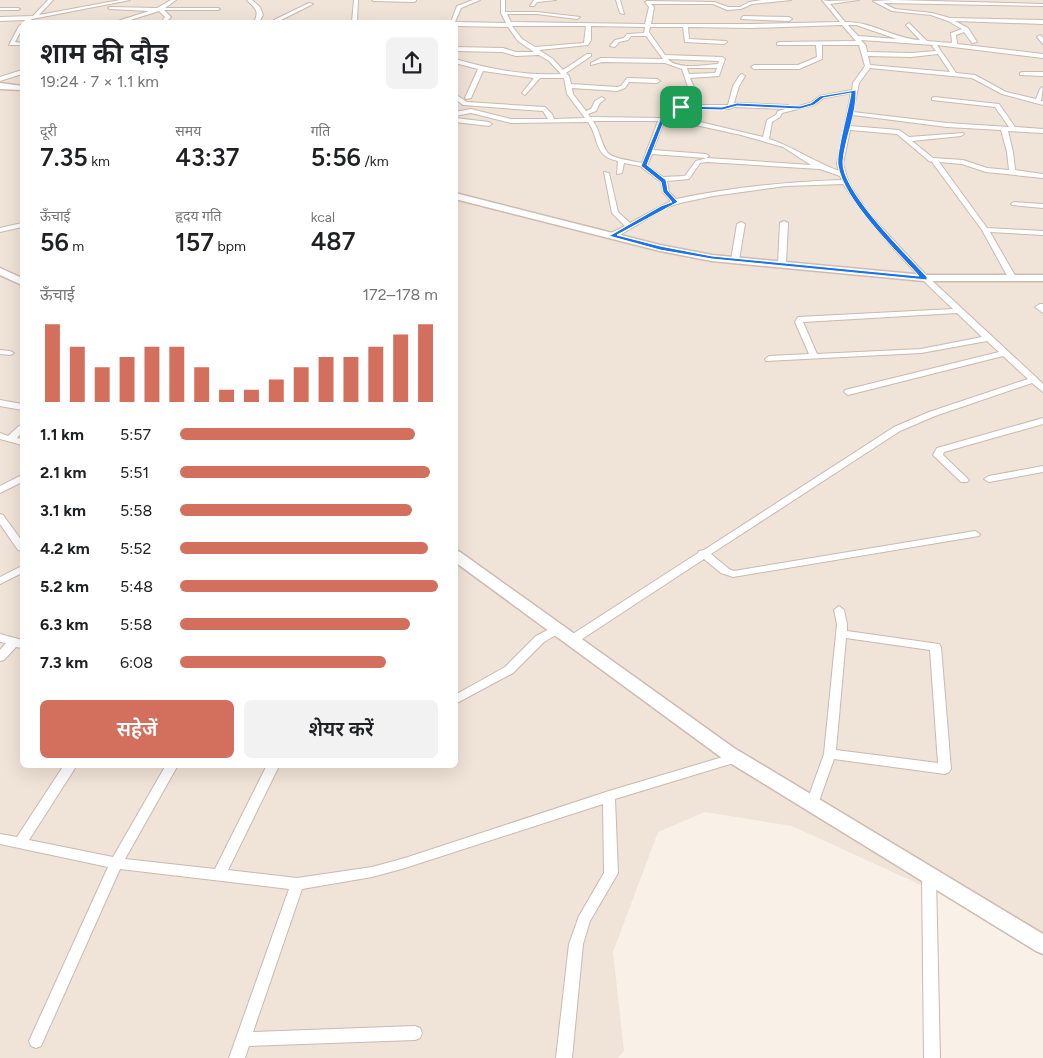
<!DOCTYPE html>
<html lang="hi">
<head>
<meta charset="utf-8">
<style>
	body { margin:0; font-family:Figtree,"Noto Sans Devanagari",sans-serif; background:#f2f2f2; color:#202124; height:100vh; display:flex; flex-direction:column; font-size:19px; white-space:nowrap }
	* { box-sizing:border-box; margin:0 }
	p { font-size:16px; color:#757577 }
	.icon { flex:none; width:28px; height:28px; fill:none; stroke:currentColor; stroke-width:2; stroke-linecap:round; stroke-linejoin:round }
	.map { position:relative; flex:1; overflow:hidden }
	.drawer { position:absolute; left:20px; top:20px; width:438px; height:748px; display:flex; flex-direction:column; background:#fff; border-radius:8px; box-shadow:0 5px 20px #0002 }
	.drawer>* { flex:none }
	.pin { position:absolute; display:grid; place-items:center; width:42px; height:42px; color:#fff; margin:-21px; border-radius:10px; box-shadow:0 2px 8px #0006 }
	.round { display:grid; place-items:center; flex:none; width:52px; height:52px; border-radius:8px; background:#f2f2f2 }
	.overview { display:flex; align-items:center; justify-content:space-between; height:85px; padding:0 20px }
	h1 { font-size:28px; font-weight:600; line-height:38px }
	.metrics { display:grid; grid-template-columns:repeat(3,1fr); gap:8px; height:85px; padding:5px 20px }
	.metrics div { display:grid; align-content:center }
	.metrics b { font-size:25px; font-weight:600 }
	.metrics small { font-size:14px; font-weight:400 }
	.metrics p { font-size:14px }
	.chart { height:140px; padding:10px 20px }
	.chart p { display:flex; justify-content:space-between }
	.chart svg { width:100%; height:90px; margin-top:5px; stroke:#d36f5d; stroke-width:6 }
	.cta { display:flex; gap:10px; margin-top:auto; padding:10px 20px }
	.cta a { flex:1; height:58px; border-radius:8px; background:#d36f5d; color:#fff; font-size:20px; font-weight:600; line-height:58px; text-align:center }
	.cta a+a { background:#f2f2f2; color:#202124 }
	ul { padding:0 20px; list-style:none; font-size:16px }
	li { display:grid; grid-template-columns:80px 60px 1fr; align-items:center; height:38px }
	li i { height:12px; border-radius:6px; background:#d36f5d }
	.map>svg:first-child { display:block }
</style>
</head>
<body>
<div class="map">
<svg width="1043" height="1058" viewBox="0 0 1043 1058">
	<rect width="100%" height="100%" fill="#f9f1e8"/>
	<!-- residential -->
	<path fill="#f0e3d7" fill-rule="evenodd" d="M 0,0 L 1043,0 L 1043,941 L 792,826 L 705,812 L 658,832 L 613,952 L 624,1051 L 618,1058 L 0,1058 ZM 22,22 L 455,22 L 455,765 L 22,765 Z"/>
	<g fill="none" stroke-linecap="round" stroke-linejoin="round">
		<!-- street casing -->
		<g stroke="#cab9af" stroke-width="2">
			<g id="street">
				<polygon points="48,0 53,0 39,15 120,0 130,0 32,19 28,22 24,22 25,20 0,21 0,17 33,16"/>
				<polygon points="171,0 176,0 165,8 218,8 220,9 218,10 164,10 171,17 166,22 161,22 165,17 159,11 124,22 118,22 118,21 149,11 110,9 108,8 110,7 157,8"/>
				<path d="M 247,0 L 252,0 L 260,7 L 263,15 L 259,22 L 254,22 C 260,10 255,9 247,0 Z"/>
				<polygon points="354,0 358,0 357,22 352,22"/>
				<polygon points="372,0 416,0 416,1 414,2 374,1"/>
				<path d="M 473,0 L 480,0 L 461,8 L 455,22 L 506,23 L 501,13 L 501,0 L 505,0 L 505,12 L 537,12 L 580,17 L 577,19 L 537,14 L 507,14 L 511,22 L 645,24 L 649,7 L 645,2 L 647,1 L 714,2 L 728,7 L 740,7 L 749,2 L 762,0 L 791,0 L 752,4 L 741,9 L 727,10 L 713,4 L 651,4 L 654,7 L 651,24 L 751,24 L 840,22 L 822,0 L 828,1 L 859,0 L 830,4 L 845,22 C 871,21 895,39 920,40 L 906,25 L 909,23 L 927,41 L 951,43 L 952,42 L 951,33 L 962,29 L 948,21 L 931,15 L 892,11 L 873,1 L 894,0 L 1043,4 L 1043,6 L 883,3 L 895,9 L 932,13 L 950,18 L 1043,20 L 1043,24 L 955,21 L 968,28 L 977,42 L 972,43 L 964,32 L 956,35 L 957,44 L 1043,54 L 1043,58 L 937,45 L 956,73 L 975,75 L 1006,92 L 1036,99 L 1040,89 L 1043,87 L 1041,101 L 1043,101 L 1043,105 L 1002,94 L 972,78 L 870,68 L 859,83 L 853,112 L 947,123 L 1009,127 L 995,107 L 932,100 L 932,98 L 934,97 L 999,104 L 1015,127 L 1043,129 L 1043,133 L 1008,131 L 1013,152 L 1015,170 L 1043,174 L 1043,178 L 986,172 L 962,164 L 939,162 L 987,228 L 1043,231 L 1043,235 L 990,232 L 1017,279 L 1016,281 L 1010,281 L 982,230 L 932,162 L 929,161 L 897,134 L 850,130 L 843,164 L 849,184 L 870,215 L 927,276 L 1037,378 L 1043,384 L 1043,392 L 1032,383 L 935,416 L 900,431 L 711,554 L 729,569 L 734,571 L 975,531 L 980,534 L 979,536 L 733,577 L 721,573 L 704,559 L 576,643 L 568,643 L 566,640 L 568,637 L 698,553 L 699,551 L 704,550 L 894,427 L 929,412 L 1028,379 L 1003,356 L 848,395 L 844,392 L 845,390 L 999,352 L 987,341 L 921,353 L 766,361 L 765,359 L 769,356 L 809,354 L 795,322 L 798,317 L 953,309 C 911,270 875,231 843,184 L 786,186 L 713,196 L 680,203 L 665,208 L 615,238 L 609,238 L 609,234 L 625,226 L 612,213 L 604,172 L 609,173 L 618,212 L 630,223 L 671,201 L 663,192 L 661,182 L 640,166 L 624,163 L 622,173 L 617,174 L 618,161 C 593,156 600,139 588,122 L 511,123 L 471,113 L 455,116 L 455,112 L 471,109 L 511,119 L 548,119 L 543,111 L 463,105 L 455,99 L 455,94 L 467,102 L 545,107 L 552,114 L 554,119 L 585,118 L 567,94 L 564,78 L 540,78 L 525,95 L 522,93 L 534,78 L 483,71 L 471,98 L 466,99 L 465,98 L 478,69 L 455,63 L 455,59 C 490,69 524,76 561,74 L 549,61 L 539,55 L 516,56 L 502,52 L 455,51 L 455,47 L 503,48 L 516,52 L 534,52 L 518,41 L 508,27 L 455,26 L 455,22 L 451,22 L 457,6 ZM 842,25 L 856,41 L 779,42 L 777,43 L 777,45 L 816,45 L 817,57 L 798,65 L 754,65 L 751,67 L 754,69 L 799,69 L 822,59 L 822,45 L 859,45 L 865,66 L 853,83 L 852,90 L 820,96 L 810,103 L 791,108 L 788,105 L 734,103 L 739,86 L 745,76 L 742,74 L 740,75 L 733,86 L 728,105 L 686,105 L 694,98 L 695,90 L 690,78 L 719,76 L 725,59 L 722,57 L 665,55 L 649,32 L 650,27 L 683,27 L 685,42 L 724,44 L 727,42 L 726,41 L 689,39 L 688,27 L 751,28 ZM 848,25 L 856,25 L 897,39 L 858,36 ZM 512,26 L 586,26 L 584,43 L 535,47 L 522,39 ZM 591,26 L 645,27 L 644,33 L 627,34 L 624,38 L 615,40 L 610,46 L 615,47 L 619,42 L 628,40 L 631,36 L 646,36 L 663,59 L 601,58 L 591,63 L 591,65 L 602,62 L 665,63 L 682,69 L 689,90 L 688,97 L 664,118 L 590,117 L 588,114 L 596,111 L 600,103 L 605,99 L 602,97 L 595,101 L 591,109 L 586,111 L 573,94 L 572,88 L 617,91 L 625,88 L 629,82 L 657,83 L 660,81 L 657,79 L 627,78 L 621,86 L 617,87 L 571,84 L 569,76 L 566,73 L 591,56 L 591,54 L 587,54 L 563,70 L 553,59 L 539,50 L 588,45 L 591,40 ZM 861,40 L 934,45 L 932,46 L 936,51 L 911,53 L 867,52 L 866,46 ZM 938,54 L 950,72 L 870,65 L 868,56 L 911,57 ZM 668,59 L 719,61 L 718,64 C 704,65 677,70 668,59 ZM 687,68 L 717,68 L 715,73 L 689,74 ZM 851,93 L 837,164 L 839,171 C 814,162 794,147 769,139 L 772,122 L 780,117 L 782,113 L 814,105 L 824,98 ZM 733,107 L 786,109 L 778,111 L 776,115 L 767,120 L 763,137 L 700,122 L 670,119 L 682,109 L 730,109 ZM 853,115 L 947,127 L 1001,130 L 1007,152 L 1009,170 L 987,168 L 963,160 L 933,158 L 912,141 L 961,136 L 964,134 L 963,133 L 909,137 L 899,130 L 850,126 ZM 593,121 L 658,121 L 642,163 C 634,161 613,159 608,153 C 601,145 600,130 593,121 ZM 664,122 L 700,126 L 741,135 L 783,147 L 811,165 L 707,158 L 696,161 L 685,176 L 663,177 L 647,166 L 652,154 L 706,158 L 709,156 L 706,154 L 653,150 ZM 707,162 L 820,169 L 840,176 L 842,180 C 786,182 731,187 676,199 L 669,192 L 667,181 L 689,179 L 700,163 ZM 957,313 L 982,337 L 921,349 L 817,354 L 803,322 Z"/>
				<polygon points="534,0 556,0 537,2 534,6 530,6"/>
				<polygon points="616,0 620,0 624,14 620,13"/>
				<polygon points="309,3 313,4 279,21 274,20"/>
				<polygon points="0,8 18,8 20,9 18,10 0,10"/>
				<polygon points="743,16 789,17 792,19 789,21 741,19"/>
				<polygon points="22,24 22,29 15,42 22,43 22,45 9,45 19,26"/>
				<polygon points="1040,35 1043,38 1043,44 1037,37"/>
				<polygon points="22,70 22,74 0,81 0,77"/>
				<polygon points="1022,72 1043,72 1043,76 1020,75 1020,73"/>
				<polygon points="455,118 489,122 492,124 489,126 455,122"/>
				<polygon points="1014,202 1043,204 1043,208 1012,205 1011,204"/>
				<polygon points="784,221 788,223 786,264 782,266 778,264 780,223"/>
				<polygon points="741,222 745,224 739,260 735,262 731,260 737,224"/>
				<polygon points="22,223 22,227 0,232 0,228"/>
				<polygon points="1040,304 1043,304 1043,313 1035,307"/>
				<polygon points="0,350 10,351 14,353 10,355 0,354"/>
				<polygon points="0,400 22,404 22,410 0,406"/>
				<polygon points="1043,418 1043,424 944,452 943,455 967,478 969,480 967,482 961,482 933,455 937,448"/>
				<polygon points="22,425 22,432 17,438 22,439 22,445 0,439 0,433 8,436 19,426"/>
				<polygon points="1043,466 1043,472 989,482 984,479 989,476"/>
				<polygon points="22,475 22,482 0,493 0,486"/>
				<polygon points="0,514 3,515 22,541 22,551 18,550 0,524"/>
				<polygon points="22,566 22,573 0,584 0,577"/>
				<path d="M 839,606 L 844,610 L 847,624 L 847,631 L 939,644 L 941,647 L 951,769 L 949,772 L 945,774 L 834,759 L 818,804 L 816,807 L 812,809 L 808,807 L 806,804 L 824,754 L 837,624 L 834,610 ZM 846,638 L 930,650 L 938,763 L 836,750 Z"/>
				<polygon points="557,625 561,626 562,629 561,632 544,642 513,673 455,704 455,695 505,667 536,636"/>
				<polygon points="0,634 22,640 22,648 16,647 4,660 0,661 0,650 6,643 0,642"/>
				<polygon points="736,753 740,755 742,758 740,761 615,799 618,873 590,921 583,944 572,1058 556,1058 569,944 579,916 604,873 603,804 405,868 372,877 302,889 253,1032 415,1026 420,1028 422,1033 420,1038 415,1040 249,1046 245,1058 229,1058 289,889 120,869 41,1046 36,1048 31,1046 29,1041 108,867 0,844 0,834 17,837 64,765 77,765 29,840 113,857 166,765 178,765 125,859 215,869 267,765 277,765 278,768 228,870 297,878 372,867 405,858 609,791"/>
				<polygon points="929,871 934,873 936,877 940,1058 924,1058 922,877 924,873"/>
			</g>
		</g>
		<!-- secondary casing -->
		<g stroke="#cebbb0" stroke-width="3">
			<g id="secondary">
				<polygon points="0,83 22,86 22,90 0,89"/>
				<polygon points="455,193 660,245 712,255 924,275 1043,275 1043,281 924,281 712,261 660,251 455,199"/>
				<polygon points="0,268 22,278 22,285 0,275"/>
				<polygon points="455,550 460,552 734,748 1043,934 1043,954 1036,951 722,758 455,562"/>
			</g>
		</g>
		<!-- street -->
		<use href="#street" fill="#fff" fill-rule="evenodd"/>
		<!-- secondary -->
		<use href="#secondary" fill="#fff" fill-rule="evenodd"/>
	</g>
	<!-- route -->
	<path fill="#1a73e8" stroke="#fff" fill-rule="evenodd" d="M 856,90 C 857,113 845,138 843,161 C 840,190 907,255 927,277 L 927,280 L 712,259 L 660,250 L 609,236 L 661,206 L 672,202 L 663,192 L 661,182 L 641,166 L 660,120 L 680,106 L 722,107 L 737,103 L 800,106 L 811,103 L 820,96 ZM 851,93 C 849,108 836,153 838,165 C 843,200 895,249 919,276 L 712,256 L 660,246 L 617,235 L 678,202 L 668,191 L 666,180 L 647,165 L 664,121 L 682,109 L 722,110 L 737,106 L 800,109 L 814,105 L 823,98 Z"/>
</svg>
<div class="pin" style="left:681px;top:107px;background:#1e9e55"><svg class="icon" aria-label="arrive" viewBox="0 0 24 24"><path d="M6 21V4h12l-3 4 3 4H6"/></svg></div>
<section class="drawer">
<div class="overview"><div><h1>शाम की दौड़</h1><p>19:24 · 7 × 1.1 km</p></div><a class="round"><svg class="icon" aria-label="share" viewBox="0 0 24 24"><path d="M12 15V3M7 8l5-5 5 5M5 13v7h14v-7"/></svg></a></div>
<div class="metrics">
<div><p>दूरी</p><b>7.35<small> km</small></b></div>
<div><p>समय</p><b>43:37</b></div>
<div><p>गति</p><b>5:56<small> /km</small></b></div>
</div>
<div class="metrics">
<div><p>ऊँचाई</p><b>56<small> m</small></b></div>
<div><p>हृदय गति</p><b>157<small> bpm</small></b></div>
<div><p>kcal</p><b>487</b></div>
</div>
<div class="chart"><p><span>ऊँचाई</span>172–178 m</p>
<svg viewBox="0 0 160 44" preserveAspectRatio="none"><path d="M5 44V6M15 44V17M25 44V27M35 44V22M45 44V17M55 44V17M65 44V27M75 44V38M85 44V38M95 44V33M105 44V27M115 44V22M125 44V22M135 44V17M145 44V11M155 44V6"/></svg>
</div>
<ul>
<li><b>1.1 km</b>5:57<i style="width:91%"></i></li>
<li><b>2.1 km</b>5:51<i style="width:97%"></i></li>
<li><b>3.1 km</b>5:58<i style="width:90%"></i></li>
<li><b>4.2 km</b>5:52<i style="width:96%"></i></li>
<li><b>5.2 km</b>5:48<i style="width:100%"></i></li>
<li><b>6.3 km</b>5:58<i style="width:89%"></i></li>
<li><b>7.3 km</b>6:08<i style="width:80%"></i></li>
</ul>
<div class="cta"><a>सहेजें</a><a>शेयर करें</a></div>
</section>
</div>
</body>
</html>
